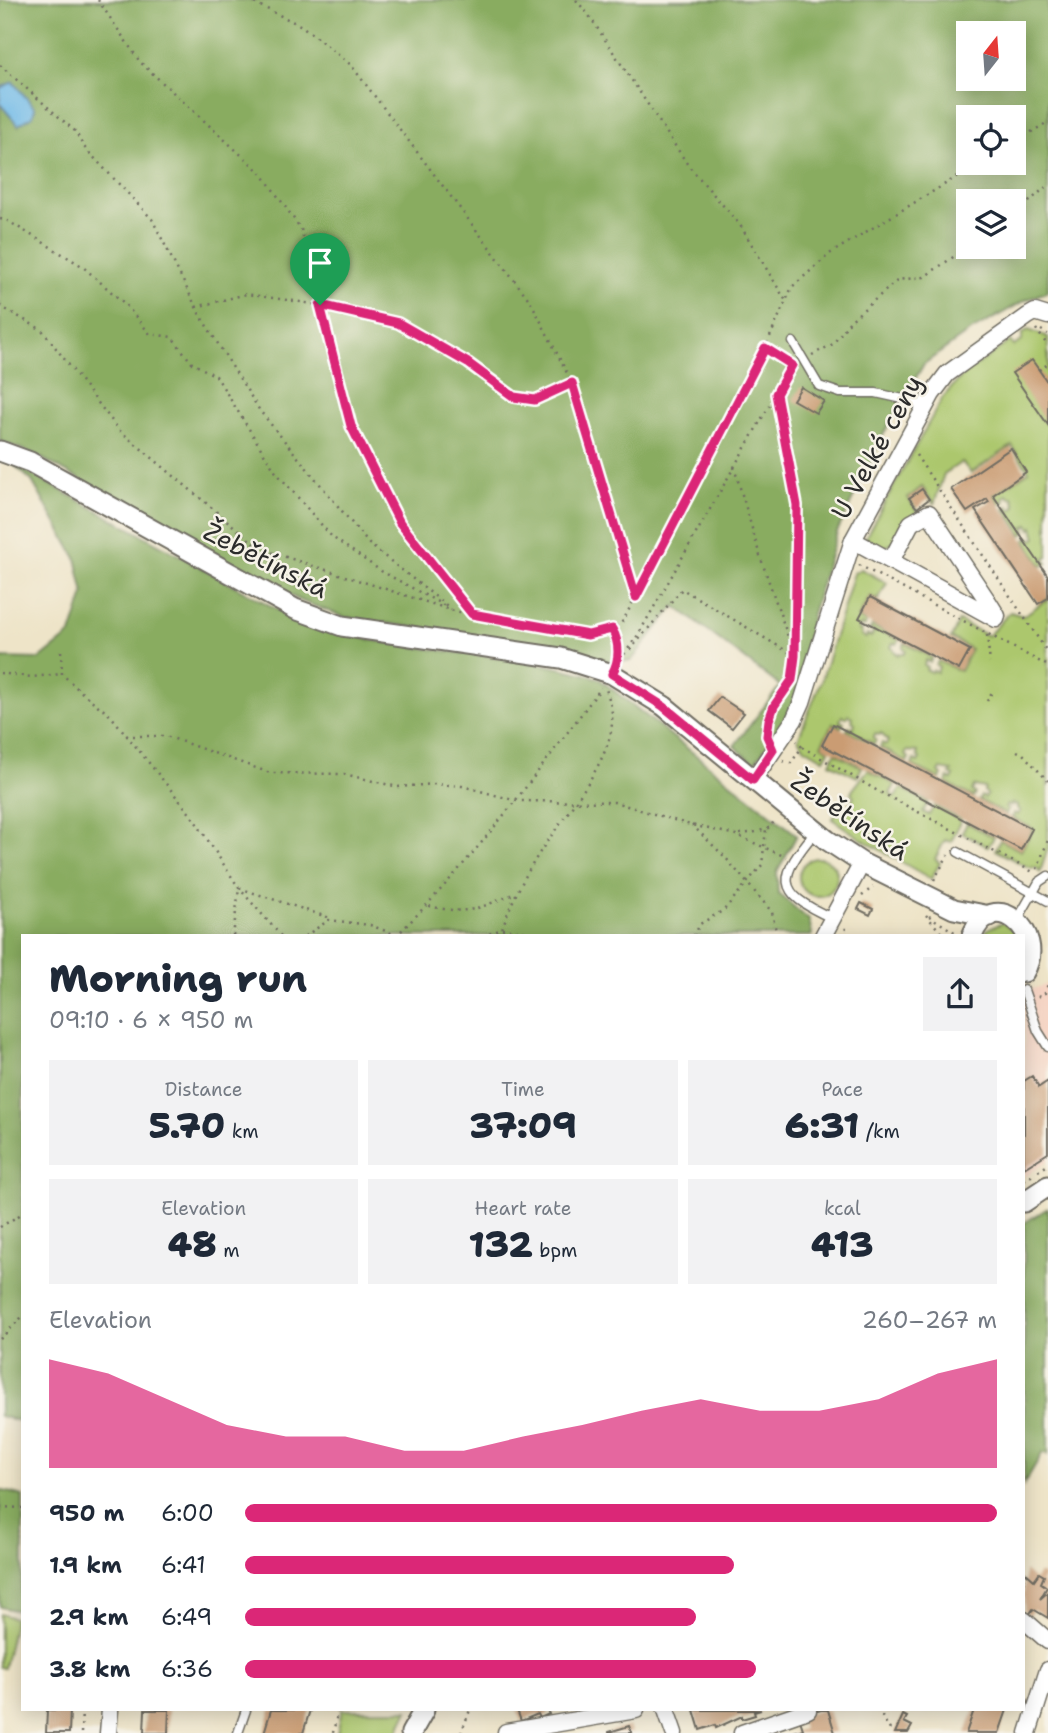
<!DOCTYPE html>
<html lang="en">
<head>
<meta charset="utf-8">
<style>
	body { margin:0; font-family:"Shantell Sans",sans-serif; background:#f2f2f3; color:#1f2937; height:100vh; display:flex; flex-direction:column; font-size:26px; white-space:nowrap }
	* { box-sizing:border-box; margin:0 }
	p { font-size:23px; color:#747a83 }
	.icon { flex:none; width:38px; height:38px; fill:none; stroke:currentColor; stroke-width:2; stroke-linecap:round; stroke-linejoin:round }
	.map { position:relative; flex:1; overflow:hidden }
	.details { position:absolute; left:21px; top:934px; width:1004px; height:777px; display:flex; flex-direction:column; background:#fff; border-radius:0px; box-shadow:0 4px 18px #0003 }
	.details>* { flex:none }
	.needle { width:46px; rotate:17deg }
	.controls { position:absolute; left:956px; top:21px; display:grid; gap:14px }
	.controls a { display:grid; place-items:center; width:70px; height:70px; border-radius:0px; background:#fff; box-shadow:0 4px 18px #0003; font-size:35px }
	.pin { position:absolute; display:grid; place-items:center; width:60px; height:60px; color:#fff; margin:-72px -30px; border-radius:50% 50% 50% 0; rotate:-45deg; box-shadow:0 0 7px #0007 }
	.pin .icon { rotate:45deg }
	.round { display:grid; place-items:center; flex:none; width:74px; height:74px; border-radius:0px; background:#f2f2f3 }
	.head { display:flex; align-items:center; justify-content:space-between; height:119px; padding:0 28px }
	h1 { font-size:38px; font-weight:800; line-height:52px }
	.metrics { display:grid; grid-template-columns:repeat(3,1fr); gap:10px; height:119px; padding:7px 28px }
	.metrics div { display:grid; align-content:center; border-radius:0px; background:#f2f2f3; text-align:center }
	.metrics b { font-size:35px; font-weight:800 }
	.metrics small { font-size:19px; font-weight:400 }
	.metrics p { font-size:19px }
	.chart { height:196px; padding:14px 28px }
	.chart p { display:flex; justify-content:space-between }
	.chart svg { width:100%; height:126px; margin-top:7px; fill:#db2777; opacity:.7 }
	ul { padding:0 28px; list-style:none; font-size:23px }
	li { display:grid; grid-template-columns:112px 84px 1fr; align-items:center; height:52px }
	li i { height:18px; border-radius:9px; background:#db2777 }
	.map>svg:first-child { display:block }
</style>
</head>
<body>
<div class="map">
<svg width="1048" height="1733" viewBox="0 0 1048 1733">
	<rect width="100%" height="100%" fill="#f7f3e8"/>
	<filter id="ink" filterUnits="userSpaceOnUse"><feTurbulence type="fractalNoise" baseFrequency=".0143" numOctaves="2"/><feDisplacementMap in="SourceGraphic" scale="14" xChannelSelector="R" yChannelSelector="G"/><feConvolveMatrix kernelMatrix="1 2 1 2 8 2 1 2 1" color-interpolation-filters="sRGB"/></filter>
	<filter id="wash" filterUnits="userSpaceOnUse"><feTurbulence type="fractalNoise" baseFrequency=".00686" numOctaves="4" result="noise"/><feDisplacementMap in="SourceGraphic" scale="28" xChannelSelector="R" yChannelSelector="G"/><feGaussianBlur stdDeviation="1.57" result="paint"/><feColorMatrix in="noise" values="0 0 0 0 0 0 0 0 0 0 0 0 0 0 0 0 0 1.4 0 .05"/><feComposite in="paint" operator="in"/></filter>
	<g filter="url(#wash)">
		<rect width="100%" height="100%" fill="#eee4c8"/>
		<!-- built -->
		<polygon fill="#f5d3c2" points="1048,984 1048,1161 1024,1177 1024,992"/>
		<!-- green -->
		<g fill="#acc76d" stroke="#6c794c" stroke-width="2">
			<polygon points="1028,330 1048,337 1048,557 1044,559 1047,563 1042,566 1025,540 1029,537 1032,540 1036,538 1033,527 1031,529 1028,525 1024,528 1026,532 1022,535 1005,509 1009,506 1011,510 1016,507 1013,497 1010,498 1008,495 1003,497 1005,501 1001,504 993,495 1029,471 1012,446 971,473 962,462 944,474 934,504 922,487 908,498 919,514 894,543 883,548 865,538 943,397 963,375 1010,341 1014,346 1022,341 1022,333"/>
			<polygon points="861,569 887,583 878,600 870,596 858,618 866,623 864,627 860,625 858,630 862,632 861,635 866,638 867,635 871,637 874,632 870,630 872,626 899,640 897,644 893,643 891,647 898,655 900,653 904,654 906,650 903,648 905,643 931,657 932,658 930,662 926,660 924,665 927,667 926,670 931,672 933,670 937,672 939,667 936,665 938,661 960,671 971,649 951,638 959,621 988,636 1010,612 1023,616 1048,599 1048,848 1040,872 1037,868 1028,867 995,850 1000,840 1021,851 1033,829 1012,817 1014,813 1018,815 1020,811 1017,808 1017,805 1012,803 1011,806 1007,804 1005,808 1008,810 1006,814 979,800 981,796 985,798 987,794 984,791 985,788 974,786 972,791 975,793 973,797 946,783 948,778 952,780 954,776 950,774 952,771 941,769 939,773 942,775 940,779 912,765 914,760 918,762 920,758 917,756 918,752 907,751 905,755 909,758 907,762 880,747 882,743 886,745 888,741 881,733 879,735 875,734 873,738 876,740 874,744 847,730 849,726 853,728 855,723 852,721 853,718 848,715 846,718 842,716 840,721 844,723 841,727 833,723 821,745 829,750 824,759 805,748 798,739 822,679 854,573"/>
			<polygon points="835,753 862,767 857,777 830,763"/>
			<polygon points="868,770 895,785 890,794 895,797 901,788 928,802 923,812 929,815 934,806 961,820 951,842 945,840 935,859 940,863 931,879 863,840 832,819 839,811 844,813 854,797 851,792"/>
			<polygon points="967,823 994,837 988,847 962,833"/>
			<circle cx="818" cy="877" r="19"/>
			<polygon points="1003,923 1023,936 983,936 989,928"/>
			<polygon points="0,1614 15,1618 4,1668 0,1667"/>
			<polygon points="342,1710 408,1710 397,1733 337,1733"/>
		</g>
		<!-- forest -->
		<g fill="#89ac60" stroke="#5a6c46" stroke-width="2" fill-rule="evenodd">
			<path d="M 0,0 L 1048,0 L 1048,291 L 1026,300 L 966,334 L 924,364 L 890,421 L 837,532 L 812,614 L 796,699 L 780,729 L 754,763 L 734,746 L 780,686 L 675,606 L 631,661 L 608,661 L 562,649 L 344,617 L 299,600 L 34,454 L 0,441 L 0,104 L 18,125 L 13,82 L 0,88 ZM 968,33 L 1013,33 L 1013,79 L 968,79 ZM 968,117 L 1013,117 L 1013,163 L 968,163 ZM 968,201 L 1013,201 L 1013,247 L 968,247 Z"/>
			<path d="M 13,464 L 291,617 C 389,657 498,647 598,678 L 797,835 L 777,872 L 778,893 L 809,920 L 812,934 L 811,936 L 23,936 L 23,1422 L 0,1416 L 0,658 L 40,659 L 71,634 L 84,594 L 76,558 L 32,481 Z"/>
			<polygon points="1048,1208 1048,1455 1043,1452 1024,1484 1024,1223"/>
			<polygon points="0,1490 23,1496 23,1566 19,1611 0,1607"/>
		</g>
		<!-- water -->
		<polygon fill="#6fbae8" stroke="#4d728a" stroke-width="2" points="13,82 35,108 33,116 18,125 0,104 0,88"/>
		<g id="blocks">
			<!-- building -->
			<g fill="#ca9c73">
				<polygon points="1032,360 1048,383 1048,425 1012,373"/>
				<polygon points="801,387 824,401 816,413 793,400"/>
				<polygon points="1011,448 1026,472 993,495 1048,576 1048,598 1038,604 975,510 989,502 987,499 967,512 951,489"/>
				<polygon points="922,489 929,499 917,508 909,498"/>
				<polygon points="870,597 970,650 959,670 859,618"/>
				<polygon points="720,697 744,713 732,728 709,711"/>
				<polygon points="833,724 1032,829 1021,850 822,745"/>
				<polygon points="861,903 873,909 870,915 858,909"/>
				<polygon points="1032,1076 1039,1087 1048,1081 1048,1153 1024,1168 1024,1081"/>
				<polygon points="1024,1571 1034,1580 1039,1573 1044,1576 1041,1583 1047,1587 1040,1599 1048,1592 1048,1618 1033,1609 1029,1615 1024,1610"/>
				<polygon points="47,1710 70,1710 69,1733 46,1733"/>
				<polygon points="145,1710 169,1710 168,1733 144,1733"/>
				<polygon points="271,1710 310,1710 303,1733 264,1733"/>
				<polygon points="517,1710 547,1710 549,1714 540,1718 538,1714 521,1721"/>
				<polygon points="694,1710 761,1710 754,1712 755,1715 742,1719 742,1716 716,1728 715,1725 700,1730"/>
				<polygon points="821,1710 828,1710 835,1733 791,1733 803,1729 799,1717"/>
				<polygon points="974,1710 1007,1710 999,1733 966,1733"/>
				<polygon points="903,1715 907,1717 904,1722 912,1726 908,1733 895,1733"/>
				<polygon points="629,1726 632,1733 609,1733 609,1732"/>
			</g>
		</g>
	</g>
	<g filter="url(#ink)">
		<use href="#blocks" fill-opacity="0" stroke="#6f6c62" stroke-width="2"/>
		<g fill="none" stroke-linecap="round" stroke-linejoin="round">
			<!-- service casing -->
			<g stroke="#6f6c62" stroke-width="11">
				<g id="service">
					<polyline points="793,342 819,386 840,393 876,393 903,399 925,407"/>
					<path d="M 816,831 C 778,877 773,892 832,918"/>
					<polyline points="958,852 1048,901"/>
					<polyline points="1019,917 1039,882 1048,876"/>
					<polyline points="1024,990 1038,1031 1048,1047"/>
					<polyline points="238,1733 246,1710"/>
				</g>
			</g>
			<!-- minor casing -->
			<g stroke="#6f6c62" stroke-width="19">
				<g id="minor">
					<polyline points="853,540 860,544 996,619 997,616 989,603 929,513 911,523 891,561"/>
					<polyline points="753,780 794,720 802,702 853,540 932,394 947,374 1028,316 1035,312 1048,316"/>
					<polyline points="823,936 862,863"/>
					<polyline points="1024,1620 1048,1641"/>
					<polyline points="666,1710 674,1733"/>
					<polyline points="506,1732 636,1710"/>
					<polyline points="108,1733 110,1710"/>
					<polyline points="742,1733 808,1710"/>
					<polyline points="1028,1733 1048,1670"/>
				</g>
			</g>
			<!-- tertiary casing -->
			<g stroke="#6f6c62" stroke-width="23">
				<g id="tertiary">
					<polyline points="0,451 30,462 295,609 342,626 561,658 612,674 664,706 827,840 862,863 954,909 990,916"/>
					<path d="M 972,936 C 992,884 1048,932 1024,972"/>
					<polyline points="1024,1202 1048,1186"/>
					<polyline points="411,1733 424,1710"/>
				</g>
			</g>
			<!-- path -->
			<g stroke="#6f6c62" stroke-width="2.5" stroke-dasharray="2 5" stroke-linecap="butt">
				<polyline points="98,0 140,62 262,174 301,229 351,427 400,523 472,614"/>
				<polyline points="248,0 302,26 351,65 531,302 572,383 636,597"/>
				<polyline points="576,0 588,14 688,165 740,225 786,301"/>
				<polyline points="0,65 76,132 83,146 152,219 200,315 260,411 369,544 451,609"/>
				<polyline points="1013,143 1048,122"/>
				<polyline points="1013,216 1048,185"/>
				<polyline points="0,219 8,221 82,266 125,304 150,334 172,337 192,363 216,376 275,471 332,537 381,571 445,606"/>
				<polyline points="0,306 42,330 119,430 261,549 454,611 588,635 612,629 623,621 765,348 792,287 831,253 980,163"/>
				<polyline points="196,307 246,294 320,305 398,323 468,363 514,397 535,400 572,383"/>
				<polyline points="1036,329 1048,346"/>
				<polyline points="1041,330 1048,334"/>
				<polyline points="765,348 792,365"/>
				<polyline points="812,355 833,344 850,321 898,280 924,277 968,247"/>
				<polyline points="1039,370 1048,364"/>
				<polyline points="916,455 1048,653"/>
				<polyline points="734,467 760,556 793,651"/>
				<polyline points="859,565 1048,666"/>
				<polyline points="612,629 617,639 618,659"/>
				<polyline points="987,635 990,663"/>
				<polyline points="630,650 682,589 795,656 797,505 776,396"/>
				<polyline points="61,651 62,674 80,691 111,716 192,816 239,888 281,936"/>
				<polyline points="620,660 638,635 793,364"/>
				<polyline points="0,673 31,677 62,674"/>
				<polyline points="987,701 992,692"/>
				<polyline points="768,731 774,706 792,680 795,657"/>
				<polyline points="126,736 166,736 270,773 344,774 398,787 435,784 462,786 517,801 614,802 687,824 736,835 786,857"/>
				<polyline points="802,747 876,790 1033,872"/>
				<polyline points="1017,751 1023,754 1048,781"/>
				<polyline points="783,761 791,763 802,747 797,741"/>
				<polyline points="692,825 725,857 772,912 777,936"/>
				<polyline points="740,834 757,832 771,827 775,818"/>
				<polyline points="1037,869 1048,840"/>
				<polyline points="934,880 948,855"/>
				<polyline points="862,896 873,887"/>
				<path d="M 429,906 C 471,916 478,908 516,893"/>
				<polyline points="926,915 944,936"/>
				<polyline points="929,916 956,933"/>
				<polyline points="502,929 561,936"/>
				<polyline points="233,936 239,888 327,917 329,920"/>
				<polyline points="305,936 329,920 370,925 396,935"/>
				<path d="M 396,936 C 473,861 536,774 601,688"/>
				<path d="M 483,936 L 502,929 C 511,901 525,876 540,852 C 562,818 612,761 612,721 C 613,710 609,699 606,689"/>
				<polyline points="694,936 700,924 724,910 762,865 766,829"/>
				<polyline points="842,936 848,924"/>
				<polyline points="1038,997 1045,993 1048,984"/>
				<polyline points="1038,1171 1048,1165"/>
				<polyline points="1024,1180 1033,1175"/>
				<polyline points="0,1227 23,1213"/>
				<polyline points="0,1339 23,1316"/>
				<polyline points="0,1507 23,1508"/>
				<polyline points="878,1710 892,1733"/>
				<polyline points="81,1733 82,1710"/>
				<polyline points="333,1733 338,1710"/>
				<polyline points="461,1733 470,1710"/>
			</g>
			<!-- service -->
			<use href="#service" stroke="#fff" stroke-width="8"/>
			<!-- minor -->
			<use href="#minor" stroke="#fff" stroke-width="16"/>
			<!-- tertiary -->
			<use href="#tertiary" stroke="#fff" stroke-width="19"/>
		</g>
	</g>
	<g fill="none" stroke-linecap="round" stroke-linejoin="round" filter="url(#ink)">
		<!-- route casing -->
		<g stroke="#fff" stroke-width="14">
			<path id="route" d="M 320,305 L 398,323 L 468,363 L 514,397 L 535,400 L 572,383 L 636,597 L 765,348 L 792,365 L 776,394 L 797,505 L 795,656 L 792,680 L 774,706 L 769,720 L 767,736 L 773,750 L 753,780 L 663,706 L 612,674 C 620,660 620,643 612,629 L 588,635 L 472,614 L 400,523 L 351,426 Z"/>
		</g>
		<!-- route -->
		<use href="#route" stroke="#db2777" stroke-width="9"/>
	</g>
	<g text-anchor="middle" stroke-width="5" stroke-linejoin="round" paint-order="stroke">
		<!-- street labels -->
		<g font-size="26" fill="#2b2b2b" stroke="#f7f3e8">
			<text transform="translate(877 447) rotate(-61)" y="9">U Velké ceny</text>
			<text transform="translate(266 560) rotate(27)" y="9">Žebětínská</text>
			<text transform="translate(850 816) rotate(34)" y="9">Žebětínská</text>
		</g>
	</g>
</svg>
<div class="controls">
<a><svg class="needle" viewBox="-14 -14 28 28"><path d="M0-13l5 13h-10z" fill="#e53935"/><path d="M0 13l5-13h-10z" fill="#747a83"/></svg></a>
<a><svg class="icon" aria-label="locate" viewBox="0 0 24 24"><circle cx="12" cy="12" r="6"/><path d="M12 2v4M12 18v4M2 12h4M18 12h4"/></svg></a>
<a><svg class="icon" aria-label="layers" viewBox="0 0 24 24"><path d="M12 4l9 5-9 5-9-5zM3 14l9 5 9-5"/></svg></a>
</div>
<div class="pin" style="left:320px;top:305px;background:#1e9e55"><svg class="icon" aria-label="arrive" viewBox="0 0 24 24"><path d="M6 21V4h12l-3 4 3 4H6"/></svg></div>
<section class="details">
<div class="head"><div><h1>Morning run</h1><p>09:10 · 6 × 950 m</p></div><a class="round"><svg class="icon" aria-label="share" viewBox="0 0 24 24"><path d="M12 15V3M7 8l5-5 5 5M5 13v7h14v-7"/></svg></a></div>
<div class="metrics">
<div><p>Distance</p><b>5.70<small> km</small></b></div>
<div><p>Time</p><b>37:09</b></div>
<div><p>Pace</p><b>6:31<small> /km</small></b></div>
</div>
<div class="metrics">
<div><p>Elevation</p><b>48<small> m</small></b></div>
<div><p>Heart rate</p><b>132<small> bpm</small></b></div>
<div><p>kcal</p><b>413</b></div>
</div>
<div class="chart"><p><span>Elevation</span>260–267 m</p>
<svg viewBox="0 0 160 44" preserveAspectRatio="none"><path d="M0 44V6L10 11L20 20L30 29L40 33L50 33L60 38L70 38L80 33L90 29L100 24L110 20L120 24L130 24L140 20L150 11L160 6V44z"/></svg>
</div>
<ul>
<li><b>950 m</b>6:00<i style="width:100%"></i></li>
<li><b>1.9 km</b>6:41<i style="width:65%"></i></li>
<li><b>2.9 km</b>6:49<i style="width:60%"></i></li>
<li><b>3.8 km</b>6:36<i style="width:68%"></i></li>
</ul>
</section>
</div>
</body>
</html>
